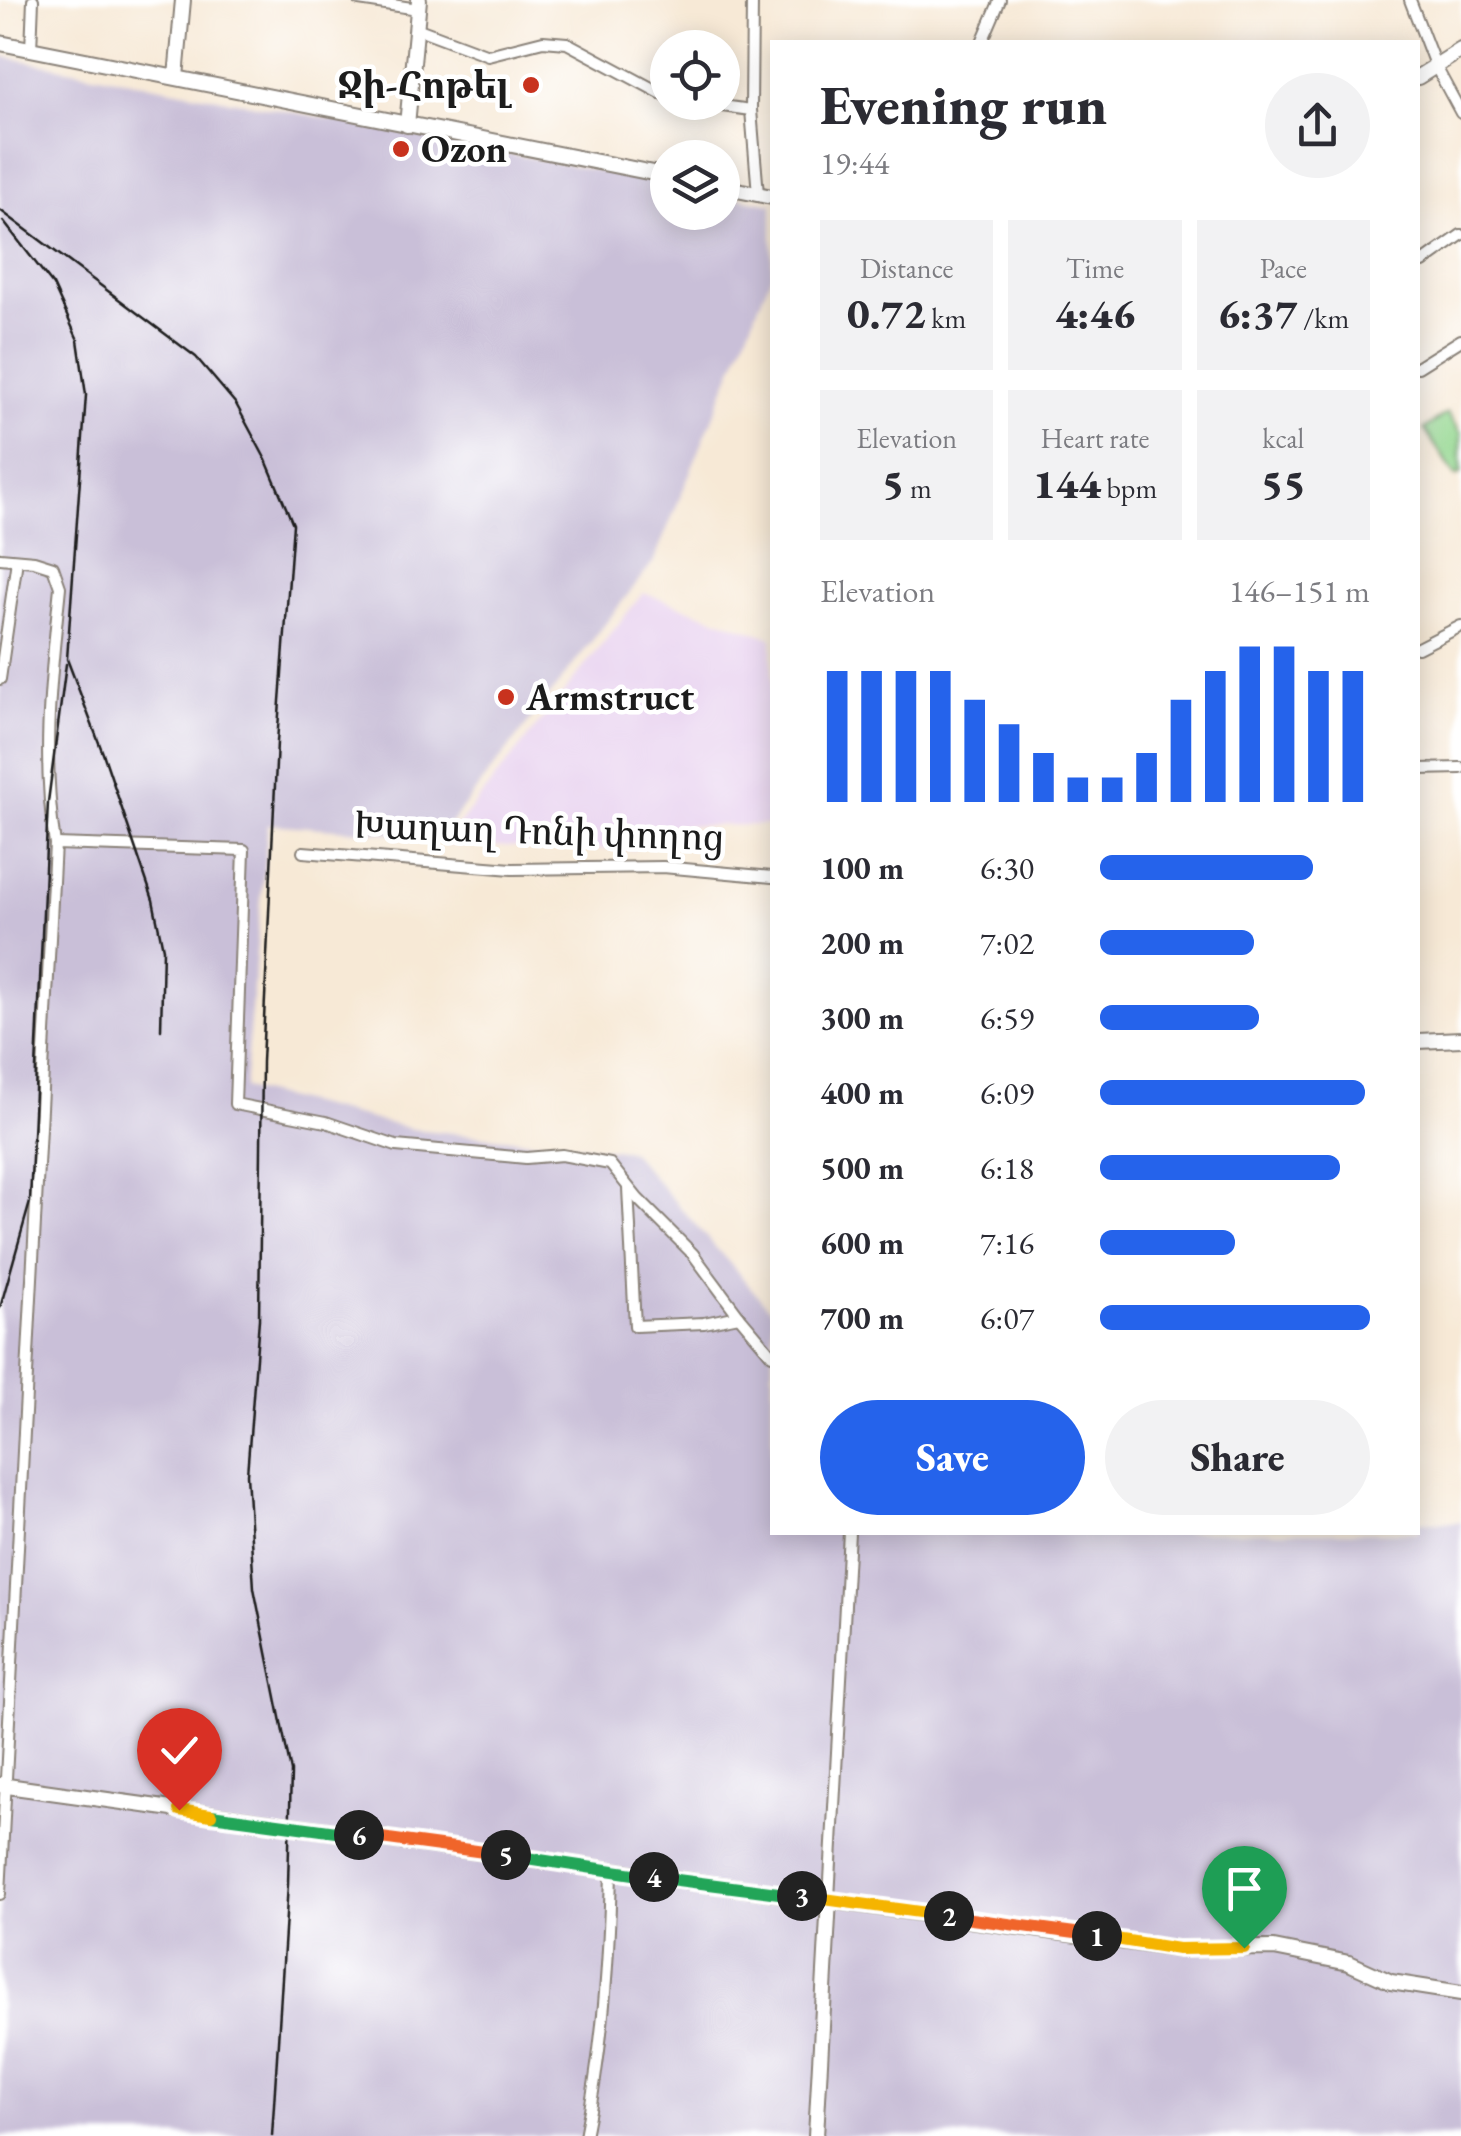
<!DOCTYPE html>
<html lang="en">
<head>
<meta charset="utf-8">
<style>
	body { margin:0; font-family:"EB Garamond","Noto Serif Armenian",serif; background:#f2f2f3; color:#2b2b33; height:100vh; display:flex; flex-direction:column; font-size:38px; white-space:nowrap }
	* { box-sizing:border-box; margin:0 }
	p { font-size:32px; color:#7c7c81 }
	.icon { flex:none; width:55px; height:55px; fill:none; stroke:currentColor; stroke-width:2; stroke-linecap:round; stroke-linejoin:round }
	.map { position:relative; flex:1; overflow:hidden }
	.panel { position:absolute; left:770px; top:40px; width:650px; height:1495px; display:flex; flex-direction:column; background:#fff; border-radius:0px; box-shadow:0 5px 25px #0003 }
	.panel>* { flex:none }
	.controls { position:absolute; left:650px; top:30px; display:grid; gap:20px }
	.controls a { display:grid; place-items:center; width:90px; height:90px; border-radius:50%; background:#fff; box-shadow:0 5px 25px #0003; font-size:50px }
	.pin { position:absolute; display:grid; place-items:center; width:85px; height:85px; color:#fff; margin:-102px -42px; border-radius:50% 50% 50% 0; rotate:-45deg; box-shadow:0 0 10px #0007 }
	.pin .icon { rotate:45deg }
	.km { position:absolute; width:50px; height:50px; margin:-25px; border-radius:50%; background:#222; color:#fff; font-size:28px; line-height:50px; text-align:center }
	.round { display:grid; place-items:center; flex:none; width:105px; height:105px; border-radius:52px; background:#f2f2f3 }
	.head { display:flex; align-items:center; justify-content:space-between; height:170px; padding:0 50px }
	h1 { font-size:55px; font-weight:800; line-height:75px }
	.stats { display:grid; grid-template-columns:repeat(3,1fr); gap:15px; height:170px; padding:10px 50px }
	.stats div { display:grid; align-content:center; border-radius:0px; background:#f2f2f3; text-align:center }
	.stats b { font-size:42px; font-weight:800 }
	.stats small { font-size:28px; font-weight:400 }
	.stats p { font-size:28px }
	.chart { height:280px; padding:20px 50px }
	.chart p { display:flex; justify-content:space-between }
	.chart svg { width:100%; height:180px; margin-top:10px; stroke:#2563eb; stroke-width:6 }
	.primary-button { display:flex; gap:20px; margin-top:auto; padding:20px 50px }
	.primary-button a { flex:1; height:115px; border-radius:60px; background:#2563eb; color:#fff; font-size:40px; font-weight:800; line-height:115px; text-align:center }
	.primary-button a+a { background:#f2f2f3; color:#2b2b33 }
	ul { padding:0 50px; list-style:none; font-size:32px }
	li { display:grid; grid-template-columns:160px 120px 1fr; align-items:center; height:75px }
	li i { height:25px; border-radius:12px; background:#2563eb }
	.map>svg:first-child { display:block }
</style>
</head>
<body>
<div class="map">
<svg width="1461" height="2136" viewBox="0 0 1461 2136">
	<rect width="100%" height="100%" fill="#fff"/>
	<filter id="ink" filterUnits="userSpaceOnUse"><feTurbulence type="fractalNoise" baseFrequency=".01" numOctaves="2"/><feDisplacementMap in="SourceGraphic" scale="20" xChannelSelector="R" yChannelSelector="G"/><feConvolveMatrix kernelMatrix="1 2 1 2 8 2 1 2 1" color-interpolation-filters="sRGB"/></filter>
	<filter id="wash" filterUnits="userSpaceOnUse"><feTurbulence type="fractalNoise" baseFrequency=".0048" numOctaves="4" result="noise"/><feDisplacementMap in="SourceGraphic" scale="40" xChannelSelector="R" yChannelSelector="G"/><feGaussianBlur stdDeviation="2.25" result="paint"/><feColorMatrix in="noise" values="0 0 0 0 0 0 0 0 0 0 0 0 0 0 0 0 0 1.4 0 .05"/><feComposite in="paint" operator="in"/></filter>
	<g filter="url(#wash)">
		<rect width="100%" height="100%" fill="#f7e9d6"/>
		<!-- built -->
		<polygon fill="#e8d2ef" points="643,593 772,638 772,825 636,826 635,850 442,845"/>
		<!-- industrial -->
		<polygon fill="#c9bfd8" points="0,56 667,184 668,212 722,212 723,195 772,204 772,273 654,561 440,837 268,824 244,1088 412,1129 630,1151 772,1311 772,1532 1418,1532 1418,1522 1461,1522 1461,2136 0,2136"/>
		<!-- green -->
		<polygon fill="#94d790" stroke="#587a56" stroke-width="2.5" points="1447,413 1461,434 1461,473 1456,476 1424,429"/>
	</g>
	<g filter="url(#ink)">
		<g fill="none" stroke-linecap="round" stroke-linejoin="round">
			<!-- street casing -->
			<g stroke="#8a8279" stroke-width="14">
				<g id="street">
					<polyline points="359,0 418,9"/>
					<polyline points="752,0 751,110 758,194"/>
					<polyline points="1410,0 1435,65 1461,113"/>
					<polyline points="416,28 488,55 543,41 567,43 668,97"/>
					<polyline points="982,42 1000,0"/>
					<polyline points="31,50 33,0"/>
					<polyline points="693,102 751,110"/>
					<polyline points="1423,262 1461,235"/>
					<polyline points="1418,367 1461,340"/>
					<path d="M 0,558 L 34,561 L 53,567 L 60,587 C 51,677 41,754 55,844 C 38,1194 16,1544 0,1894"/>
					<polyline points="1418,648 1461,626"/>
					<polyline points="0,679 17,560"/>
					<polyline points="1418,769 1461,768"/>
					<polyline points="55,844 244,850 235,1104 326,1122 396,1146 526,1158 562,1155 610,1164 638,1199 693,1254 739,1316 772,1355"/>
					<polyline points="303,852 512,869 663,867 772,877"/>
					<polyline points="628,1188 635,1326 704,1323 739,1316"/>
					<polyline points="829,1899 849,1532"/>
					<path d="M 585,2136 C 603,2048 609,1961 611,1871"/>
				</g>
			</g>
			<!-- secondary casing -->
			<g stroke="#8a8279" stroke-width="18">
				<g id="secondary">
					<polyline points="0,43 668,176"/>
					<polyline points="176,77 183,0"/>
					<polyline points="1418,77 1461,50"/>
					<polyline points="407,125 419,0"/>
					<polyline points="722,187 772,197"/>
					<polyline points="1418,1041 1461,1039"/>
					<polyline points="0,1785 1177,1949 1274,1948 1349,1963 1391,1982 1461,1993"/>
					<polyline points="816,2136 829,1899"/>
				</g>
			</g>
			<!-- street -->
			<use href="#street" stroke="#fff" stroke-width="10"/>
			<!-- secondary -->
			<use href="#secondary" stroke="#fff" stroke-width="14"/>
			<!-- rail -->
			<g stroke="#1c1c1c" stroke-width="2.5">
				<polyline points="0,210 196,357 236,404 266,460 293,524 277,742 262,1062 259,1319 247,1474 254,1588 291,1772 288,1884 272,2136"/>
				<polyline points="3,221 53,285 78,340 86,395 67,659 104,756 153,900 163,949 161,1030"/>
				<polyline points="0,1308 30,1202 48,802 66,664"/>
			</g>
		</g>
	</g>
	<g fill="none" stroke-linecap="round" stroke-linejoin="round" filter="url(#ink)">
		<!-- split-1 casing -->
		<g stroke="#fff" stroke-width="20">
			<polyline id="split-1" points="1097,1936 1178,1949 1244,1948"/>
		</g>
		<!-- split-2 casing -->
		<g stroke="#fff" stroke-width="20">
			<polyline id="split-2" points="949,1916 1097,1936"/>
		</g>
		<!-- split-3 casing -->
		<g stroke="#fff" stroke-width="20">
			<polyline id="split-3" points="802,1896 949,1916"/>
		</g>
		<!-- split-4 casing -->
		<g stroke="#fff" stroke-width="20">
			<polyline id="split-4" points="654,1877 802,1896"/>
		</g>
		<!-- split-5 casing -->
		<g stroke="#fff" stroke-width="20">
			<polyline id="split-5" points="506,1855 654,1877"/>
		</g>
		<!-- split-6 casing -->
		<g stroke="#fff" stroke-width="20">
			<polyline id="split-6" points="359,1835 506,1855"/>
		</g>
		<!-- split-7 casing -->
		<g stroke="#fff" stroke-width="20">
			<polyline id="split-7" points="211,1815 359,1835"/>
		</g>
		<!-- split-8 casing -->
		<g stroke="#fff" stroke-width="20">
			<polyline id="split-8" points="179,1810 211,1815"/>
		</g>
		<!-- split-1 -->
		<use href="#split-1" stroke="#f5b400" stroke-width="12"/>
		<!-- split-2 -->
		<use href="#split-2" stroke="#f0652b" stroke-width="12"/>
		<!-- split-3 -->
		<use href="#split-3" stroke="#f5b400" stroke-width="12"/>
		<!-- split-4 -->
		<use href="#split-4" stroke="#22a559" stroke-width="12"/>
		<!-- split-5 -->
		<use href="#split-5" stroke="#22a559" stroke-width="12"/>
		<!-- split-6 -->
		<use href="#split-6" stroke="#f0652b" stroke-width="12"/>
		<!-- split-7 -->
		<use href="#split-7" stroke="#22a559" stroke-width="12"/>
		<!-- split-8 -->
		<use href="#split-8" stroke="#f5b400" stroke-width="12"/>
	</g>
	<!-- markers -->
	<g fill="#c8321e" stroke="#fff" stroke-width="4">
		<circle cx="531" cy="85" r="10"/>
		<circle cx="401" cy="149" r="10"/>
		<circle cx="506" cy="697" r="10"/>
	</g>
	<g text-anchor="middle" stroke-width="9" stroke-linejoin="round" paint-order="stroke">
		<!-- poi labels -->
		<g font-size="38" font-weight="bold" fill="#1c1c1c" stroke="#fff" text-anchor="start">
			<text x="511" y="98" text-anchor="end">Ջի-Հոթել</text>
			<text x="421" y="162">Ozon</text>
			<text x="526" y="710">Armstruct</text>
		</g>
		<!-- street labels -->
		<g font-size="38" fill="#1c1c1c" stroke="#fff">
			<text transform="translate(539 831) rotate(2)" y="13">Խաղաղ Դոնի փողոց</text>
		</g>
	</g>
</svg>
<div class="controls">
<a><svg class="icon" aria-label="locate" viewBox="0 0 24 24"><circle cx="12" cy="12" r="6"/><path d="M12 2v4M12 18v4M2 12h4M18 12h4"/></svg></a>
<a><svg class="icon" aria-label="layers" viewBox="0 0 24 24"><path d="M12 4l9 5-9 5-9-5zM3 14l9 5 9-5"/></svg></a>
</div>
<div class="pin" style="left:1244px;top:1948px;background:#1e9e55"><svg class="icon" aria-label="arrive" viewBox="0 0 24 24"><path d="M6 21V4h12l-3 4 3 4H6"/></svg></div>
<div class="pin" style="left:179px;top:1810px;background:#d93025"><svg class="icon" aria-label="check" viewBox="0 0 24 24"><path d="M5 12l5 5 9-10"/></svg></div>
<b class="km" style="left:1097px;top:1936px">1</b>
<b class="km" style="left:949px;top:1916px">2</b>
<b class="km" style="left:802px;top:1896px">3</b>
<b class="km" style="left:654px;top:1877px">4</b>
<b class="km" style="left:506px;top:1855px">5</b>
<b class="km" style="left:359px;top:1835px">6</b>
<section class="panel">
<div class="head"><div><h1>Evening run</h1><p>19:44</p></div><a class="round"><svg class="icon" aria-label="share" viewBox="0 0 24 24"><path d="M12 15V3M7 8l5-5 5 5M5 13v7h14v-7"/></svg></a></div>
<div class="stats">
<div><p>Distance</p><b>0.72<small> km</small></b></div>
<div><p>Time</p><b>4:46</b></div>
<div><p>Pace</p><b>6:37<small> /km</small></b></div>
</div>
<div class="stats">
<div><p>Elevation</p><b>5<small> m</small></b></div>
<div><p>Heart rate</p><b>144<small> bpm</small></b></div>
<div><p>kcal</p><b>55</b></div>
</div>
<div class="chart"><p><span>Elevation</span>146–151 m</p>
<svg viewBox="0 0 160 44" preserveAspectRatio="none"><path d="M5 44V12M15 44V12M25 44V12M35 44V12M45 44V19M55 44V25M65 44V32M75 44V38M85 44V38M95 44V32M105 44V19M115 44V12M125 44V6M135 44V6M145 44V12M155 44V12"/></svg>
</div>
<ul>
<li><b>100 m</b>6:30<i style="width:79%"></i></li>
<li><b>200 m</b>7:02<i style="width:57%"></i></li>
<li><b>300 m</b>6:59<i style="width:59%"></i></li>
<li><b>400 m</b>6:09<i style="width:98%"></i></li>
<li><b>500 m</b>6:18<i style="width:89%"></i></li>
<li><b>600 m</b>7:16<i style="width:50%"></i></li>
<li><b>700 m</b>6:07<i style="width:100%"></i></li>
</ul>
<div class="primary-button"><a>Save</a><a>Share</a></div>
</section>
</div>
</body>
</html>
